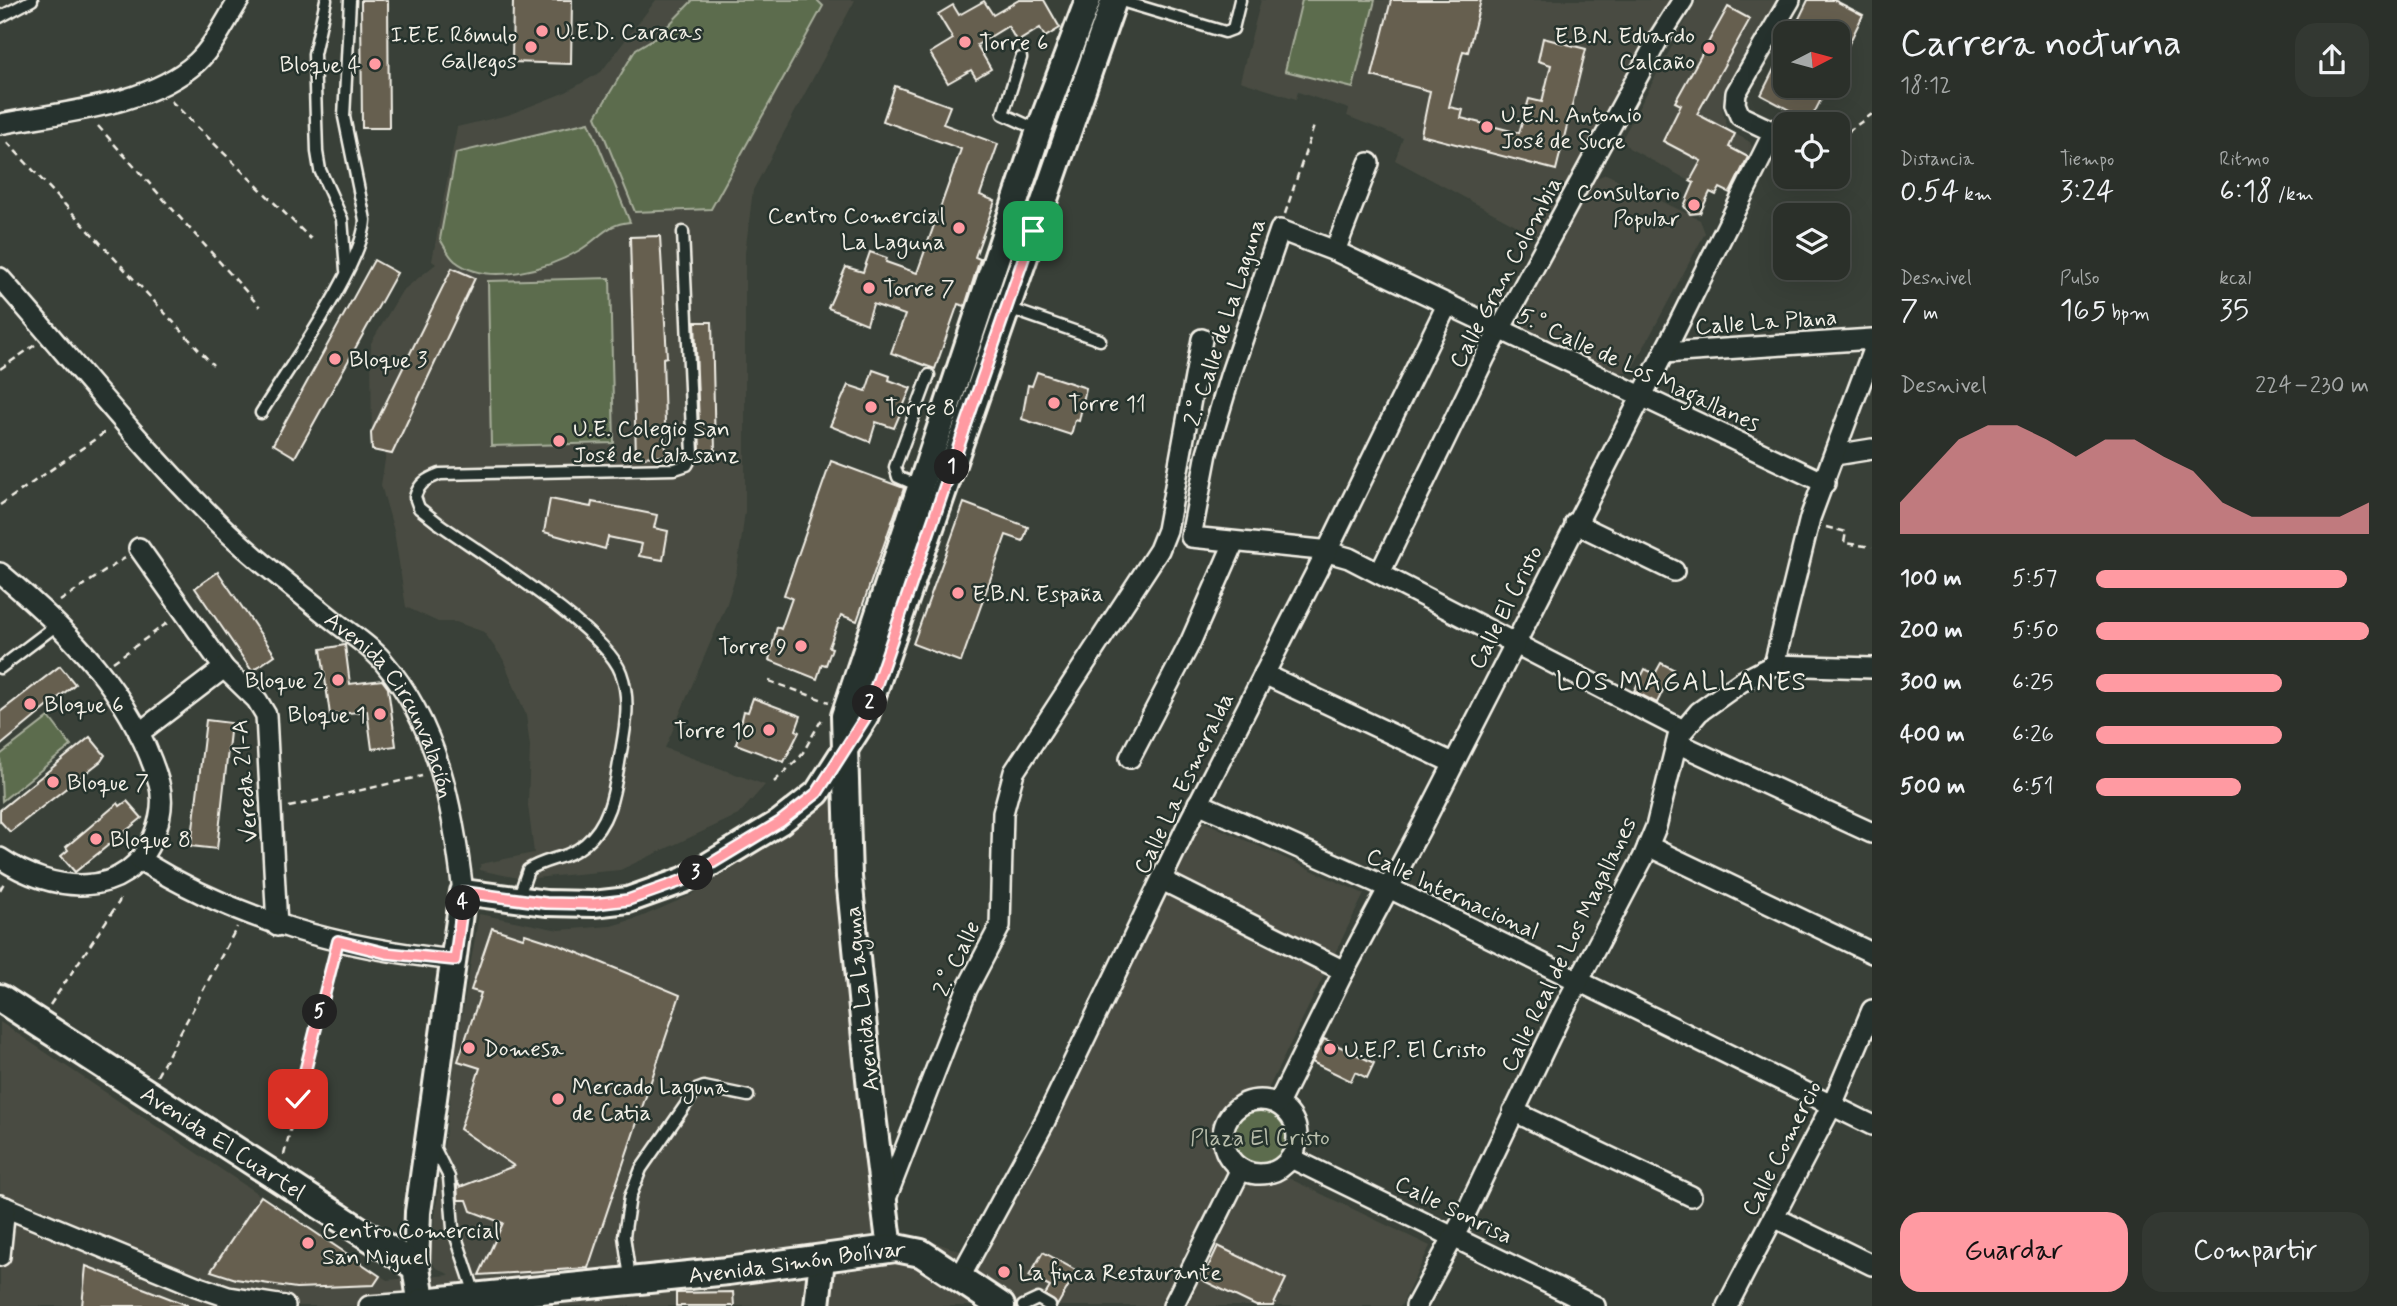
<!DOCTYPE html>
<html lang="es">
<head>
<meta charset="utf-8">
<style>
	body { margin:0; font-family:Mynerve,sans-serif; background:#333832; color:#f1f3f6; height:100vh; display:flex; flex-direction:column; font-size:26px; white-space:nowrap }
	* { box-sizing:border-box; margin:0 }
	p { font-size:23px; color:#a6a9a8 }
	.icon { flex:none; width:38px; height:38px; fill:none; stroke:currentColor; stroke-width:2; stroke-linecap:round; stroke-linejoin:round }
	.map { position:relative; flex:1; overflow:hidden }
	.sheet { display:flex; flex-direction:column; background:#2b302a; width:525px }
	.sheet>* { flex:none }
	.needle { width:46px; rotate:84deg }
	.controls { position:absolute; left:1773px; top:21px; display:grid; gap:14px }
	.controls a { display:grid; place-items:center; width:77px; height:77px; border-radius:14px; background:#2b302a; box-shadow:0 7px 28px #0002,0 0 0 2px #474b47; font-size:35px }
	.pin { position:absolute; display:grid; place-items:center; width:60px; height:60px; color:#fff; margin:-30px; border-radius:14px; box-shadow:0 4px 10px #0006 }
	.km { position:absolute; width:35px; height:35px; margin:-18px; border-radius:50%; background:#222; color:#fff; font-size:19px; line-height:35px; text-align:center }
	.round { display:grid; place-items:center; flex:none; width:74px; height:74px; border-radius:21px; background:#333832 }
	.head { display:flex; align-items:center; justify-content:space-between; height:119px; padding:0 28px }
	h1 { font-size:38px; font-weight:600; line-height:52px }
	.metrics { display:grid; grid-template-columns:repeat(3,1fr); gap:10px; height:119px; padding:7px 28px }
	.metrics div { display:grid; align-content:center }
	.metrics b { font-size:30px; font-weight:600 }
	.metrics small { font-size:19px; font-weight:400 }
	.metrics p { font-size:19px }
	.chart { height:196px; padding:14px 28px }
	.chart p { display:flex; justify-content:space-between }
	.chart svg { width:100%; height:126px; margin-top:7px; fill:#ff9aa2; opacity:.7 }
	.primary-button { display:flex; gap:14px; margin-top:auto; padding:14px 28px }
	.primary-button a { flex:1; height:80px; border-radius:21px; background:#ff9aa2; color:#111; font-size:28px; font-weight:600; line-height:80px; text-align:center }
	.primary-button a+a { background:#333832; color:#f1f3f6 }
	ul { padding:0 28px; list-style:none; font-size:23px }
	li { display:grid; grid-template-columns:112px 84px 1fr; align-items:center; height:52px }
	li i { height:18px; border-radius:9px; background:#ff9aa2 }
	main { display:flex; flex:1; min-height:0 }
	.map>svg:first-child { display:block }
</style>
</head>
<body>
<main>
<div class="map">
<svg width="1872" height="1306" viewBox="0 0 1872 1306">
	<rect width="100%" height="100%" fill="#394038"/>
	<filter id="ink" filterUnits="userSpaceOnUse"><feTurbulence type="fractalNoise" baseFrequency=".0143" numOctaves="2"/><feDisplacementMap in="SourceGraphic" scale="14" xChannelSelector="R" yChannelSelector="G"/><feConvolveMatrix kernelMatrix="1 2 1 2 8 2 1 2 1" color-interpolation-filters="sRGB"/></filter>
	<g filter="url(#ink)">
		<!-- built -->
		<g fill="#494c42">
			<polygon points="656,0 855,0 753,190 745,253 745,511 741,542 736,574 726,606 665,748 765,785 738,815 620,870 523,879 479,870 481,864 534,853 528,805 530,746 526,715 503,659 484,632 456,622 438,622 406,607 394,531 381,485 386,453 372,450 371,343 402,291 436,264 432,261 457,127 508,115 566,92 601,72"/>
			<polygon points="1261,0 1671,0 1536,236 1395,160 1403,138 1347,116 1349,109 1298,92 1296,99 1240,81"/>
			<polygon points="1697,0 1776,0 1723,92 1722,108 1728,130 1750,142 1752,147 1730,193 1720,188 1716,195 1629,148 1622,139"/>
			<polygon points="1606,174 1700,220 1705,233 1631,371 1619,373 1524,329 1521,315 1592,180"/>
			<polygon points="830,791 879,1223 980,1258 1196,818 1364,894 1267,1091 1228,1106 1220,1119 1217,1134 1224,1161 1235,1172 1267,1181 1284,1176 1430,1246 1401,1306 0,1306 0,1022 387,1280 450,1275 435,1267 430,1257 456,1051 479,914 559,930 611,926 641,917 689,896 732,869"/>
		</g>
		<!-- green -->
		<g fill="#5b6c4e" stroke="#a8ae9b" stroke-width="2">
			<polygon points="693,0 817,0 823,6 711,209 635,212 596,116 636,49 658,36"/>
			<polygon points="1302,0 1375,0 1353,88 1285,71"/>
			<path d="M 589,122 L 630,222 C 606,224 600,238 580,250 C 548,269 488,287 455,261 C 449,256 444,246 440,239 L 456,153 Z"/>
			<polygon points="610,278 614,443 491,446 488,281"/>
			<polygon points="49,717 71,746 2,801 0,755"/>
			<circle cx="1260" cy="1137" r="32"/>
		</g>
		<!-- building -->
		<g fill="#665e50" stroke="#f4f1e8" stroke-width="2">
			<polygon points="361,0 388,0 389,128 362,128"/>
			<polygon points="513,0 572,0 571,64 512,62"/>
			<polygon points="1019,0 1044,0 1060,28 1045,37 1040,28 1017,42 1008,26 977,45 991,69 976,78 971,70 948,83 930,53 953,39 938,14 953,5 959,15 984,1 993,15"/>
			<polygon points="1391,0 1481,0 1468,52 1463,51 1449,107 1463,110 1461,118 1519,133 1529,99 1542,102 1551,65 1538,61 1543,38 1586,49 1556,170 1421,135 1430,91 1372,76"/>
			<polygon points="1808,0 1834,0 1863,15 1838,66 1838,33 1792,33"/>
			<polygon points="1728,7 1750,19 1697,114 1735,134 1729,147 1748,157 1730,193 1720,188 1716,195 1710,192 1700,213 1690,214 1684,206 1694,183 1690,181 1701,161 1663,141 1681,105 1675,102"/>
			<polygon points="1785,47 1785,86 1828,86 1810,121 1761,95"/>
			<polygon points="895,86 950,106 943,124 998,144 980,195 995,201 975,257 980,259 965,306 958,304 935,369 891,353 905,315 873,304 867,324 828,308 846,267 863,272 870,252 887,258 886,262 917,273 961,149 883,121"/>
			<polygon points="660,236 667,357 663,358 666,456 636,457 630,237"/>
			<polygon points="374,260 397,273 295,457 273,444"/>
			<polygon points="452,268 475,278 392,454 372,450 371,433"/>
			<polygon points="695,322 712,322 715,451 700,451"/>
			<polygon points="873,370 890,376 889,380 911,388 894,428 876,422 870,442 830,426 848,385 866,391"/>
			<polygon points="1037,372 1086,388 1079,421 1075,420 1071,435 1022,419 1028,385 1032,386"/>
			<polygon points="831,461 904,488 857,621 841,615 829,647 832,648 826,665 822,664 817,679 769,660 777,627 781,629 792,598 784,595"/>
			<polygon points="550,499 591,507 592,502 657,515 654,528 668,531 663,560 639,556 642,544 608,537 605,549 544,532"/>
			<polygon points="964,503 1028,527 1023,541 1006,535 961,662 913,644"/>
			<polygon points="218,572 275,655 252,671 195,588"/>
			<polygon points="345,645 350,684 382,680 388,688 396,746 372,749 367,711 330,715 321,649"/>
			<polygon points="1661,663 1673,669 1657,703 1634,691 1645,669 1655,674"/>
			<polygon points="60,666 75,684 0,746 0,712"/>
			<polygon points="753,698 801,716 796,730 799,732 784,762 736,744 744,711 748,712"/>
			<polygon points="206,720 231,723 217,849 191,846"/>
			<polygon points="90,737 105,755 101,761 10,832 0,821 0,810"/>
			<polygon points="127,801 142,818 75,872 61,856 68,850 66,847 118,803 120,806"/>
			<polygon points="492,928 523,938 525,934 559,945 680,995 588,1268 479,1275 503,1223 471,1211 467,1200 458,1200 457,1181 460,1187 514,1166 460,1129 480,1068 458,1061 481,993 471,990"/>
			<polygon points="1324,1039 1374,1063 1367,1078 1355,1072 1351,1081 1312,1062"/>
			<polygon points="261,1196 380,1276 374,1285 296,1288 236,1279 211,1271"/>
			<polygon points="1218,1246 1286,1279 1273,1306 1256,1306 1202,1280"/>
			<polygon points="1043,1252 1077,1271 1057,1306 1045,1295 1050,1287 1029,1276"/>
			<polygon points="86,1266 187,1305 187,1306 82,1306"/>
			<polygon points="733,1292 734,1306 676,1306 676,1293"/>
		</g>
		<g fill="none" stroke-linecap="round" stroke-linejoin="round">
			<!-- service casing -->
			<g stroke="#f4f1e8" stroke-width="15">
				<g id="service">
					<polyline points="326,0 314,54 317,152 320,170 342,219 346,270"/>
					<polyline points="1118,0 1225,32 1233,29 1240,0"/>
					<polyline points="0,17 32,0"/>
					<polyline points="1021,58 1003,114 1038,130"/>
					<polyline points="1008,308 1100,340"/>
					<path d="M 261,413 C 287,370 363,265 365,220 L 344,117 L 350,0"/>
					<polyline points="921,487 898,477 895,467 929,375"/>
					<polyline points="0,668 58,624"/>
					<path d="M 518,899 L 528,870 C 545,858 568,859 585,844 C 610,823 614,793 619,763 C 624,733 632,703 621,673 C 606,630 480,553 438,523 L 419,508 L 415,497 C 419,483 427,479 440,474 L 675,469 L 687,465 L 693,454 L 683,232"/>
					<polyline points="433,1145 449,1177 453,1228 475,1294"/>
					<polyline points="630,1278 624,1236 630,1197 641,1169 696,1090 704,1087 748,1096"/>
					<polyline points="1023,1306 1038,1299 1050,1306"/>
				</g>
			</g>
			<!-- minor casing -->
			<g stroke="#f4f1e8" stroke-width="24">
				<g id="minor">
					<path d="M 0,124 C 62,112 149,106 197,62 C 214,46 226,20 239,0"/>
					<polyline points="1784,137 1740,116 1735,104 1736,93 1790,0"/>
					<polyline points="1335,251 1369,163"/>
					<path id="s1" d="M 0,278 C 69,356 134,439 208,513 C 246,552 290,585 333,620 C 349,633 369,645 382,660 C 439,727 453,807 463,892"/>
					<polyline points="1664,353 1872,339"/>
					<polyline points="1835,455 1872,449"/>
					<polyline points="1575,523 1674,571"/>
					<polyline points="139,548 224,668 257,700 266,715 277,926"/>
					<path d="M 0,573 C 68,630 133,694 159,783 C 164,801 161,818 154,835 C 127,903 50,892 0,858"/>
					<polyline points="1380,573 1485,357 1657,41 1683,0"/>
					<polyline points="1774,665 1872,668"/>
					<polyline points="1264,674 1453,763"/>
					<polyline points="1683,730 1349,558 1321,550 1191,537 1207,453 1230,376 1280,230 1335,251 1825,483"/>
					<polyline points="139,733 224,668"/>
					<polyline points="1677,743 1872,833"/>
					<polyline points="1130,758 1190,643 1234,543"/>
					<polyline points="1198,803 1389,888 1872,1125"/>
					<polyline points="1648,846 1872,953"/>
					<path d="M 140,860 C 239,921 340,948 455,960"/>
					<polyline points="1162,880 1344,971"/>
					<circle cx="1260" cy="1137" r="37"/>
					<polyline points="1278,1104 1341,977 1424,822 1672,337 1774,132"/>
					<polyline points="1513,1111 1691,1196"/>
					<polyline points="1291,1158 1595,1306"/>
					<polyline points="885,1201 967,989 1000,926 1003,813 1014,772 1159,550 1167,530 1202,339"/>
					<polyline points="0,1205 196,1286 228,1297 285,1306"/>
					<polyline points="1774,1217 1872,1265"/>
					<polyline points="0,1256 5,1207"/>
					<polyline points="959,1279 1045,1121 1188,824 1335,535 1447,305"/>
					<polyline points="369,1306 423,1302"/>
					<polyline points="1173,1306 1241,1169"/>
					<polyline points="1416,1306 1461,1223 1558,1020 1643,858 1656,827 1678,737 1699,712 1741,682 1774,665 1810,518 1872,352"/>
					<polyline points="1727,1306 1832,1105 1872,1010"/>
				</g>
			</g>
			<!-- tertiary casing -->
			<g stroke="#f4f1e8" stroke-width="30">
				<g id="tertiary">
					<polyline points="890,1249 871,1099 849,877 844,716 1039,130 1088,0"/>
					<polyline points="416,1267 418,1212 463,892 546,903 593,904 628,900 684,880 780,822 817,793 865,718 1114,0"/>
					<polyline points="817,1306 822,1259"/>
				</g>
			</g>
			<!-- secondary casing -->
			<g stroke="#f4f1e8" stroke-width="32">
				<g id="secondary">
					<path id="s2" d="M 0,998 L 416,1267 L 422,1306"/>
					<path id="s3" d="M 423,1302 L 728,1271 L 896,1248 L 921,1253 L 1001,1306"/>
				</g>
			</g>
			<!-- path -->
			<g stroke="#f4f1e8" stroke-width="2.5" stroke-dasharray="7 5" stroke-linecap="butt">
				<polyline points="171,101 311,239"/>
				<polyline points="98,126 260,307"/>
				<polyline points="1838,139 1872,114"/>
				<polyline points="7,142 213,365"/>
				<polyline points="1285,214 1314,126"/>
				<polyline points="0,369 35,345"/>
				<polyline points="0,505 107,431"/>
				<polyline points="1826,527 1846,532 1844,543 1872,547"/>
				<polyline points="60,601 125,558"/>
				<polyline points="113,662 170,621"/>
				<polyline points="769,681 829,702"/>
				<polyline points="774,782 801,756 823,717"/>
				<polyline points="289,807 422,776"/>
				<polyline points="0,890 5,881"/>
				<polyline points="50,1005 119,902 120,896"/>
				<polyline points="157,1076 237,927"/>
				<polyline points="284,1155 333,958"/>
			</g>
			<!-- service -->
			<use href="#service" stroke="#26332d" stroke-width="10"/>
			<!-- minor -->
			<use href="#minor" stroke="#26332d" stroke-width="19"/>
			<!-- tertiary -->
			<use href="#tertiary" stroke="#26332d" stroke-width="24"/>
			<!-- secondary -->
			<use href="#secondary" stroke="#26332d" stroke-width="26"/>
		</g>
	</g>
	<g fill="none" stroke-linecap="round" stroke-linejoin="round" filter="url(#ink)">
		<!-- route casing -->
		<g stroke="#fff" stroke-width="14">
			<polyline id="route" points="298,1099 338,941 386,953 455,960 464,892 546,903 593,904 628,900 684,880 780,822 817,793 865,718 1033,231"/>
		</g>
		<!-- route -->
		<use href="#route" stroke="#ff9aa2" stroke-width="9"/>
	</g>
	<!-- markers -->
	<g fill="#ff9aa2" stroke="#26332d" stroke-width="2.5">
		<circle cx="542" cy="31" r="7"/>
		<circle cx="965" cy="42" r="7"/>
		<circle cx="531" cy="47" r="7"/>
		<circle cx="1709" cy="48" r="7"/>
		<circle cx="375" cy="64" r="7"/>
		<circle cx="1487" cy="127" r="7"/>
		<circle cx="1694" cy="205" r="7"/>
		<circle cx="959" cy="228" r="7"/>
		<circle cx="869" cy="288" r="7"/>
		<circle cx="335" cy="359" r="7"/>
		<circle cx="1054" cy="403" r="7"/>
		<circle cx="871" cy="407" r="7"/>
		<circle cx="559" cy="441" r="7"/>
		<circle cx="958" cy="593" r="7"/>
		<circle cx="801" cy="646" r="7"/>
		<circle cx="338" cy="680" r="7"/>
		<circle cx="30" cy="704" r="7"/>
		<circle cx="380" cy="714" r="7"/>
		<circle cx="769" cy="730" r="7"/>
		<circle cx="53" cy="782" r="7"/>
		<circle cx="96" cy="839" r="7"/>
		<circle cx="469" cy="1048" r="7"/>
		<circle cx="1330" cy="1049" r="7"/>
		<circle cx="558" cy="1099" r="7"/>
		<circle cx="308" cy="1243" r="7"/>
		<circle cx="1004" cy="1272" r="7"/>
	</g>
	<g text-anchor="middle" stroke-width="5" stroke-linejoin="round" paint-order="stroke">
		<!-- poi labels -->
		<g font-size="23" fill="#f4f1e8" stroke="#26332d" text-anchor="start">
			<text x="556" y="39">U.E.D. Caracas</text>
			<text x="517" y="42" text-anchor="end">I.E.E. Rómulo<tspan x="517" dy="26">Gallegos</tspan></text>
			<text x="1695" y="43" text-anchor="end">E.B.N. Eduardo<tspan x="1695" dy="26">Calcaño</tspan></text>
			<text x="979" y="50">Torre 6</text>
			<text x="361" y="72" text-anchor="end">Bloque 4</text>
			<text x="1501" y="122">U.E.N. Antonio<tspan x="1501" dy="26">José de Sucre</tspan></text>
			<text x="1680" y="200" text-anchor="end">Consultorio<tspan x="1680" dy="26">Popular</tspan></text>
			<text x="945" y="223" text-anchor="end">Centro Comercial<tspan x="945" dy="26">La Laguna</tspan></text>
			<text x="883" y="296">Torre 7</text>
			<text x="349" y="367">Bloque 3</text>
			<text x="1068" y="411">Torre 11</text>
			<text x="885" y="415">Torre 8</text>
			<text x="573" y="436">U.E. Colegio San<tspan x="573" dy="26">José de Calasanz</tspan></text>
			<text x="972" y="601">E.B.N. España</text>
			<text x="787" y="654" text-anchor="end">Torre 9</text>
			<text x="324" y="688" text-anchor="end">Bloque 2</text>
			<text x="44" y="712">Bloque 6</text>
			<text x="366" y="722" text-anchor="end">Bloque 1</text>
			<text x="755" y="738" text-anchor="end">Torre 10</text>
			<text x="67" y="790">Bloque 7</text>
			<text x="110" y="847">Bloque 8</text>
			<text x="483" y="1056">Domesa</text>
			<text x="1344" y="1057">U.E.P. El Cristo</text>
			<text x="572" y="1094">Mercado Laguna<tspan x="572" dy="26">de Catia</tspan></text>
			<text x="322" y="1238">Centro Comercial<tspan x="322" dy="26">San Miguel</tspan></text>
			<text x="1018" y="1280">La finca Restaurante</text>
		</g>
		<!-- street labels -->
		<g font-size="23" fill="#f4f1e8" stroke="#26332d">
			<text transform="translate(1505 272) rotate(-62)" y="8">Calle Gran Colombia</text>
			<text transform="translate(1766 321) rotate(-4)" y="8">Calle La Plana</text>
			<text transform="translate(1224 322) rotate(-72)" y="8">2.° Calle de La Laguna</text>
			<text transform="translate(1639 369) rotate(25)" y="8">5.° Calle de Los Magallanes</text>
			<text transform="translate(1505 607) rotate(-63)" y="8">Calle El Cristo</text>
			<text dy="8" stroke="none"><textPath href="#s1" startOffset="584">Avenida Circunvalación</textPath></text>
			<text transform="translate(244 781) rotate(-95)" y="8">Vereda 21-A</text>
			<text transform="translate(1183 783) rotate(-64)" y="8">Calle La Esmeralda</text>
			<text transform="translate(1453 893) rotate(25)" y="8">Calle Internacional</text>
			<text transform="translate(1568 944) rotate(-64)" y="8">Calle Real de Los Magallanes</text>
			<text transform="translate(956 958) rotate(-65)" y="8">2.° Calle</text>
			<text transform="translate(861 999) rotate(-96)" y="8">Avenida La Laguna</text>
			<text dy="8" stroke="none"><textPath href="#s2" startOffset="266">Avenida El Cuartel</textPath></text>
			<text transform="translate(1781 1148) rotate(-63)" y="8">Calle Comercio</text>
			<text transform="translate(1454 1209) rotate(26)" y="8">Calle Sonrisa</text>
			<text dy="8" stroke="none"><textPath href="#s3" startOffset="376">Avenida Simón Bolívar</textPath></text>
		</g>
		<!-- park labels -->
		<g font-size="23" fill="#b7bcaa" stroke="#26332d">
			<text x="1260" y="1145">Plaza El Cristo</text>
		</g>
		<!-- quarter labels -->
		<g font-size="26" letter-spacing="2" fill="#f4f1e8" stroke="#26332d">
			<text x="1682" y="690">LOS MAGALLANES</text>
		</g>
	</g>
</svg>
<div class="controls">
<a><svg class="needle" viewBox="-14 -14 28 28"><path d="M0-13l5 13h-10z" fill="#e53935"/><path d="M0 13l5-13h-10z" fill="#a6a9a8"/></svg></a>
<a><svg class="icon" aria-label="locate" viewBox="0 0 24 24"><circle cx="12" cy="12" r="6"/><path d="M12 2v4M12 18v4M2 12h4M18 12h4"/></svg></a>
<a><svg class="icon" aria-label="layers" viewBox="0 0 24 24"><path d="M12 4l9 5-9 5-9-5zM3 14l9 5 9-5"/></svg></a>
</div>
<div class="pin" style="left:1033px;top:231px;background:#1e9e55"><svg class="icon" aria-label="arrive" viewBox="0 0 24 24"><path d="M6 21V4h12l-3 4 3 4H6"/></svg></div>
<div class="pin" style="left:298px;top:1099px;background:#d93025"><svg class="icon" aria-label="check" viewBox="0 0 24 24"><path d="M5 12l5 5 9-10"/></svg></div>
<b class="km" style="left:952px;top:467px">1</b>
<b class="km" style="left:870px;top:703px">2</b>
<b class="km" style="left:696px;top:873px">3</b>
<b class="km" style="left:463px;top:903px">4</b>
<b class="km" style="left:320px;top:1012px">5</b>
</div>
<section class="sheet">
<div class="head"><div><h1>Carrera nocturna</h1><p>18:12</p></div><a class="round"><svg class="icon" aria-label="share" viewBox="0 0 24 24"><path d="M12 15V3M7 8l5-5 5 5M5 13v7h14v-7"/></svg></a></div>
<div class="metrics">
<div><p>Distancia</p><b>0.54<small> km</small></b></div>
<div><p>Tiempo</p><b>3:24</b></div>
<div><p>Ritmo</p><b>6:18<small> /km</small></b></div>
</div>
<div class="metrics">
<div><p>Desnivel</p><b>7<small> m</small></b></div>
<div><p>Pulso</p><b>165<small> bpm</small></b></div>
<div><p>kcal</p><b>35</b></div>
</div>
<div class="chart"><p><span>Desnivel</span>224–230 m</p>
<svg viewBox="0 0 160 44" preserveAspectRatio="none"><path d="M0 44V33L10 22L20 11L30 6L40 6L50 11L60 17L70 11L80 11L90 17L100 22L110 33L120 38L130 38L140 38L150 38L160 33V44z"/></svg>
</div>
<ul>
<li><b>100 m</b>5:57<i style="width:92%"></i></li>
<li><b>200 m</b>5:50<i style="width:100%"></i></li>
<li><b>300 m</b>6:25<i style="width:68%"></i></li>
<li><b>400 m</b>6:26<i style="width:68%"></i></li>
<li><b>500 m</b>6:51<i style="width:53%"></i></li>
</ul>
<div class="primary-button"><a>Guardar</a><a>Compartir</a></div>
</section>
</main>
</body>
</html>
